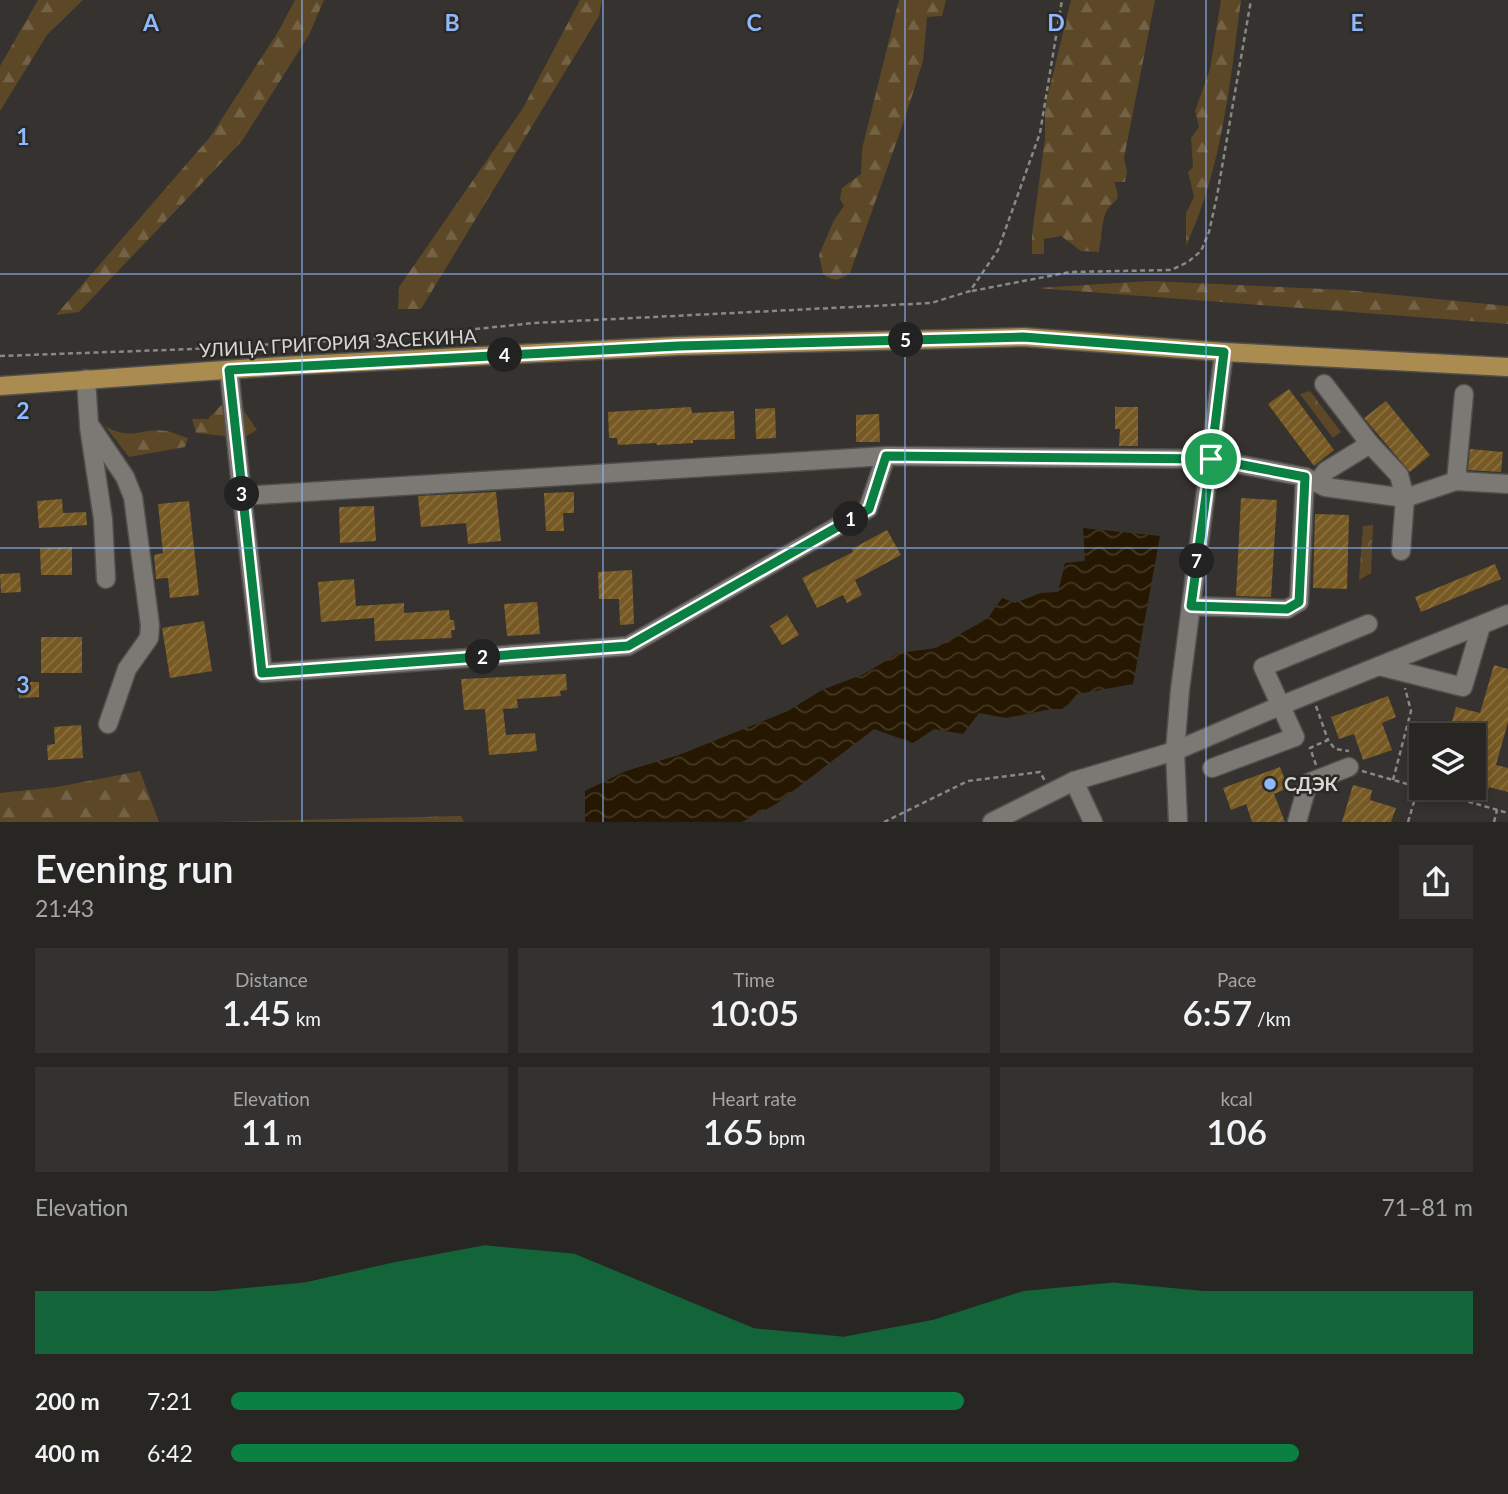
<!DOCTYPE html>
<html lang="en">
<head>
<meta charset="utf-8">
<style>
	body { margin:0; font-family:Lato,sans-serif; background:#343230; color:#f1f3f6; height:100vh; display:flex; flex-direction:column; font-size:26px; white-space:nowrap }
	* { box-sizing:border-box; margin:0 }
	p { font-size:23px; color:#a5a5a6 }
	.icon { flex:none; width:38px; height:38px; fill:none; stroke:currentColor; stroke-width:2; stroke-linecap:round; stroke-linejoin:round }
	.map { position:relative; height:822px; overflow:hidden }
	.details { display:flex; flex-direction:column; background:#282623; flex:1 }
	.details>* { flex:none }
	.controls { position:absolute; left:1409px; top:723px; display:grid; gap:14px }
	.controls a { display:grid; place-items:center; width:77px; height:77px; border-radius:0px; background:#282623; box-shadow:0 4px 10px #0003,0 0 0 2px #444341; font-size:35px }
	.pin { position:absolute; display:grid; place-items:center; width:60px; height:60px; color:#fff; margin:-30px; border:4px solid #fff; border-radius:50%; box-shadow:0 2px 7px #0007 }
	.km { position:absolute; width:35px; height:35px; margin:-18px; border-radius:50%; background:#222; color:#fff; font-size:19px; line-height:35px; text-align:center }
	.round { display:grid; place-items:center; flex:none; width:74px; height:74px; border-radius:0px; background:#343230 }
	.summary { display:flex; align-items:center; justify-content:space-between; height:119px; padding:0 35px }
	h1 { font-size:38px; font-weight:600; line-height:52px }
	.metrics { display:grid; grid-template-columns:repeat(3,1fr); gap:10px; height:119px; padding:7px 35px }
	.metrics div { display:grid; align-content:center; border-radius:0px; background:#343230; text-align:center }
	.metrics b { font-size:35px; font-weight:600 }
	.metrics small { font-size:19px; font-weight:400 }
	.metrics p { font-size:19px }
	.chart { height:196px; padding:14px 35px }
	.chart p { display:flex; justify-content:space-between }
	.chart svg { width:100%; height:126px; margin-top:7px; fill:#0b8043; opacity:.7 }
	ul { padding:0 35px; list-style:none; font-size:23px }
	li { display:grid; grid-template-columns:112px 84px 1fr; align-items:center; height:52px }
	li i { height:18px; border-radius:9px; background:#0b8043 }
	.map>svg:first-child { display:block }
</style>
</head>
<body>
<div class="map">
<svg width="1508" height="822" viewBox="0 0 1508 822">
	<defs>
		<pattern id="forest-firs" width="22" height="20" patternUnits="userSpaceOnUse" patternTransform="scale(1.75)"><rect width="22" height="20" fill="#5c4826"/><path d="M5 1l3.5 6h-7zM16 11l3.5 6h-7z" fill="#736245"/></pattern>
		<pattern id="park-crowns" width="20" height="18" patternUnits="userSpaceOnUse" patternTransform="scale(1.75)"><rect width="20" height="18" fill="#5c4826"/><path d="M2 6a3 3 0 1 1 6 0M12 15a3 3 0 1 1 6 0" fill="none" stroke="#736245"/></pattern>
		<pattern id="water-waves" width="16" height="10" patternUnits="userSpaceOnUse" patternTransform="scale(1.75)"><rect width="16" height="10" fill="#251700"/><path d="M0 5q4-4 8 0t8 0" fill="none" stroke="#443824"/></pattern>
		<pattern id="building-hatch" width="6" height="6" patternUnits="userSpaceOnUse" patternTransform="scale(1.75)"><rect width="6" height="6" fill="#775a23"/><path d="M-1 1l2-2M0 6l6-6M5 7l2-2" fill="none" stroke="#8a7142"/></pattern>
	</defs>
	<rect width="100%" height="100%" fill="#35322f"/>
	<!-- forest -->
	<g fill="url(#forest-firs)">
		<polygon points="38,0 83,0 47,35 0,111 0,66"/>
		<polygon points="295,0 324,0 309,35 242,141 79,312 56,315 210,137 278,32"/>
		<polygon points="580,0 602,0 599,16 421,309 398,309 399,287 523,108"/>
		<path d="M 899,0 L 946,0 L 942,16 L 927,17 L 923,61 L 905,118 L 850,273 C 839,281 834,282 823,274 L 819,255 L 834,220 L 844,206 L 840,199 L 842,188 L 861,174 L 862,149 Z"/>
		<path d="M 1071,0 L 1155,0 L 1124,158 L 1127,171 L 1125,182 L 1114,182 C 1123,205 1114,197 1106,212 C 1102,220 1101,242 1099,252 L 1081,251 L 1061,236 L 1044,239 L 1044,254 L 1032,254 L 1032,235 L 1045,138 L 1045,107 Z"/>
		<path d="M 1221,0 L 1241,0 C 1230,84 1222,168 1186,246 L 1186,213 L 1194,197 L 1188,172 L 1193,167 L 1191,138 L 1199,127 L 1195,111 L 1210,69 Z"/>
		<polygon points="1151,281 1346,290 1508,306 1508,324 1037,288"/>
		<polygon points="226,400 244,411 257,430 243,438 196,433 192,419 208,419"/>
		<path d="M 105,426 C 133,442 142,427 166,431 C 173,432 181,436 188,438 L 185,447 L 129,457 Z"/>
		<polygon points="140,771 159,822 0,822 0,793 57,787"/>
		<polygon points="461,816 464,822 217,822"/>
	</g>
	<!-- park -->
	<g fill="url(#park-crowns)">
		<polygon points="1310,391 1341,432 1333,438 1300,394"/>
		<polygon points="1373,525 1371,573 1359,580 1363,526"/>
	</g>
	<!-- water -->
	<polygon fill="url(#water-waves)" points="1083,528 1160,536 1133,684 1077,694 1064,709 1051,709 1006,718 979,713 963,734 934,729 913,743 874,729 776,804 742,822 585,822 585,791 626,771 679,755 788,711 822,690 864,674 899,653 936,648 988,618 1002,598 1015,603 1041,593 1058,592 1065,563 1085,561"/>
	<!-- building -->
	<g fill="url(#building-hatch)">
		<polygon points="1289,389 1334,450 1314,466 1268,404"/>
		<polygon points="1386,401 1430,455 1410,472 1364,418"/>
		<polygon points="691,407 692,413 734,411 735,439 693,440 693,443 657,445 656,443 618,445 617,438 609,438 608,412"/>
		<polygon points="1115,407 1138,407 1138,446 1119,446 1120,429 1115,429"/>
		<polygon points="775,408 776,438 756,439 755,409"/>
		<polygon points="879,414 880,442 856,442 856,415"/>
		<polygon points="1470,449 1503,452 1501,472 1468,470"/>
		<polygon points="496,492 501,541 468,544 466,523 421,527 418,496"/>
		<polygon points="574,492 574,513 563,513 564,531 546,531 544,493"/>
		<polygon points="1241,498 1277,500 1271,597 1236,596"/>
		<polygon points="62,499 63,513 86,512 87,525 39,528 37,501"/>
		<polygon points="189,501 199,595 170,598 168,578 156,579 154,555 163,553 158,504"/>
		<polygon points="374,506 376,541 340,543 339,507"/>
		<polygon points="1315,514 1349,515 1347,589 1313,588"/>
		<polygon points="887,530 901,555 855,580 862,595 847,603 843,595 817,608 802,578 853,552 852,549"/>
		<polygon points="72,547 72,575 41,575 40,548"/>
		<polygon points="1495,564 1501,579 1421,612 1415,597"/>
		<polygon points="632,570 634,624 620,625 619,599 599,599 598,572"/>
		<polygon points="20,573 21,592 1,593 0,574"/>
		<polygon points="354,579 356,606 404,603 404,613 449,610 450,620 454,620 455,630 451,630 452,638 375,641 374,618 321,622 318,582"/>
		<polygon points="537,602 540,634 507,636 504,604"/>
		<polygon points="787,615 799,635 782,645 770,626"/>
		<polygon points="204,621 212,671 170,678 162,628"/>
		<rect x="41" y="637" width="41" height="36"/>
		<polygon points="1494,665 1508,669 1508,722 1496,765 1508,768 1508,792 1489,787 1486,796 1474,792 1474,735 1450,729 1456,707 1480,713"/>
		<polygon points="566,674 567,690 560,691 561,696 517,699 518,708 503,709 506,735 535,733 537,751 489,755 485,709 464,710 461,679"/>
		<polygon points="19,682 39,682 39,697 19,698"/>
		<polygon points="1388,696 1396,717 1382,723 1392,750 1363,760 1354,734 1339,739 1331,717"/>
		<polygon points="81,725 83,758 48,760 47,745 55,744 54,727"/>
		<polygon points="1280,767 1288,788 1274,794 1285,822 1252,822 1246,804 1231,810 1223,788"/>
		<polygon points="1353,785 1372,790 1370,800 1396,808 1391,822 1342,822"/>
	</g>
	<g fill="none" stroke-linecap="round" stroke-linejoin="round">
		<!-- minor casing -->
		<g stroke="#504f4c" stroke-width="21">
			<g id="minor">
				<polyline points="229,370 242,496"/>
				<polyline points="86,379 89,424 125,477 133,497 150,625 149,638 127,669 108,724"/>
				<polyline points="1324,384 1370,444 1399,475 1405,498 1401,551"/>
				<polyline points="89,427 103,519 106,579"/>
				<polyline points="886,456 868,509 628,646 263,673 242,496 886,456 1211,459 1305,477 1325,487 1405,498 1456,481 1508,484"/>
				<polyline points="1456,481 1464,394"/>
				<polyline points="1317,483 1326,471 1370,444"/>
				<polyline points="1191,606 1287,609 1299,602 1305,477"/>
				<polyline points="1379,666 1463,687 1481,626"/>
				<polyline points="1212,768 1295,737 1263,667 1368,624"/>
				<polyline points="1074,781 1093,822"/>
				<polyline points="992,822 1074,781 1175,751 1282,705 1508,614"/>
				<polyline points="1178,822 1175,751 1180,690 1224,352"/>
				<polyline points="1297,822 1308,783 1349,767"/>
			</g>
		</g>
		<!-- major casing -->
		<g stroke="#504f4c" stroke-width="21">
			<polyline id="major" points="0,386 282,366 678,346 1023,337 1224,352 1508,367"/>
		</g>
		<!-- path -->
		<g stroke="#8a8885" stroke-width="2.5" stroke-dasharray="5 3.5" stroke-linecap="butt">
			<polyline points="972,291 1070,272 1171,270 1188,262 1201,251 1209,232 1217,196 1251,0"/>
			<polyline points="0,356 193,349 397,337 534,323 931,303 970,291 998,250 1040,133 1062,0"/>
			<polyline points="1316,706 1328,740"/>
			<polyline points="1316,765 1310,748 1328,740 1335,749 1349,751"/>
			<polyline points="1362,771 1508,813"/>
			<polyline points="1393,780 1411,711 1405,688"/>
			<polyline points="884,822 968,781 1040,772 1045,781"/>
			<polyline points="1408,822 1418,788"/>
			<polyline points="1494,822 1497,810"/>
		</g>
		<!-- minor -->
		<use href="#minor" stroke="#7c7975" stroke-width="18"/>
		<!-- major -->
		<use href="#major" stroke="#ab8c50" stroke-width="18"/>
	</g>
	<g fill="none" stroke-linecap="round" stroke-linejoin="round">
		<!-- route casing -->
		<g stroke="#fff" stroke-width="14">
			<polyline id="route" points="1211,459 886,456 869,509 628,646 262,673 229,370 678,346 1023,337 1224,352 1211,459 1305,477 1299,602 1287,609 1191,606 1211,459"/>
		</g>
		<!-- route -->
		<use href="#route" stroke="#0b8043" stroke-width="9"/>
	</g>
	<!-- grid -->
	<path fill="none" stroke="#8fb8fd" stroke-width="2" stroke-opacity="0.55" d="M 302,0 L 302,822M 603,0 L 603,822M 905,0 L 905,822M 1206,0 L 1206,822M 0,274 L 1508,274M 0,548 L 1508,548"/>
	<!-- markers -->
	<circle fill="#8fb8fd" stroke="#2b2925" stroke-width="2.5" cx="1270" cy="784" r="7"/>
	<g text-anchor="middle" stroke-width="5" stroke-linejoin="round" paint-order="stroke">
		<!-- street labels -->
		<g font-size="19" fill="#d7d6d4" stroke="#2b2925">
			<text transform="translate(338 343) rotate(-3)" y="7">УЛИЦА ГРИГОРИЯ ЗАСЕКИНА</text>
		</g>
		<!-- poi labels -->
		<g font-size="19" font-weight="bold" fill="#d7d6d4" stroke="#2b2925" text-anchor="start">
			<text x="1284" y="791">СДЭК</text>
		</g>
	</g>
	<g font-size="23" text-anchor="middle" font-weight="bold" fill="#8fb8fd" stroke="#2b2925" stroke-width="5" stroke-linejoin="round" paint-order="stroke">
		<text x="151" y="31">A</text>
		<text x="452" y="31">B</text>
		<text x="754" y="31">C</text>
		<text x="1056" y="31">D</text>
		<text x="1357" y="31">E</text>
		<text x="23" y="145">1</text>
		<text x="23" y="419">2</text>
		<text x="23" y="693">3</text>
	</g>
</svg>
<div class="controls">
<a><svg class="icon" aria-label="layers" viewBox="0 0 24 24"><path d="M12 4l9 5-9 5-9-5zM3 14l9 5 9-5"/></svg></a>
</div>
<div class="pin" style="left:1211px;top:459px;background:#1e9e55"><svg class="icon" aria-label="arrive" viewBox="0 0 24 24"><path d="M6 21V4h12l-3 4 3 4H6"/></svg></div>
<b class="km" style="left:851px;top:519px">1</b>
<b class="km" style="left:483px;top:657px">2</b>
<b class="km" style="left:242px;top:494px">3</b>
<b class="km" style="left:505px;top:355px">4</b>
<b class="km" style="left:906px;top:340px">5</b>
<b class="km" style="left:1197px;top:561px">7</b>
</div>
<section class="details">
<div class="summary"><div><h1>Evening run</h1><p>21:43</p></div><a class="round"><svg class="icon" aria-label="share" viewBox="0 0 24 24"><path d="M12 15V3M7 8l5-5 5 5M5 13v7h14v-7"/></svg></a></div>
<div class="metrics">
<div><p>Distance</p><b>1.45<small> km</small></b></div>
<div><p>Time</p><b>10:05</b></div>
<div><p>Pace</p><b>6:57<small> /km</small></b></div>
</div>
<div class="metrics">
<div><p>Elevation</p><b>11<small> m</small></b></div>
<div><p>Heart rate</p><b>165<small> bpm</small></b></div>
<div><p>kcal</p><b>106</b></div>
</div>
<div class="chart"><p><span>Elevation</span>71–81 m</p>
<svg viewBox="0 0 160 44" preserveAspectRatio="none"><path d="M0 44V22L10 22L20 22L30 19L40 12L50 6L60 9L70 22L80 35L90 38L100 32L110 22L120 19L130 22L140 22L150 22L160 22V44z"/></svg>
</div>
<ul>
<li><b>200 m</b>7:21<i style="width:59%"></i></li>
<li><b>400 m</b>6:42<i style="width:86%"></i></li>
</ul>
</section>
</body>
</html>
